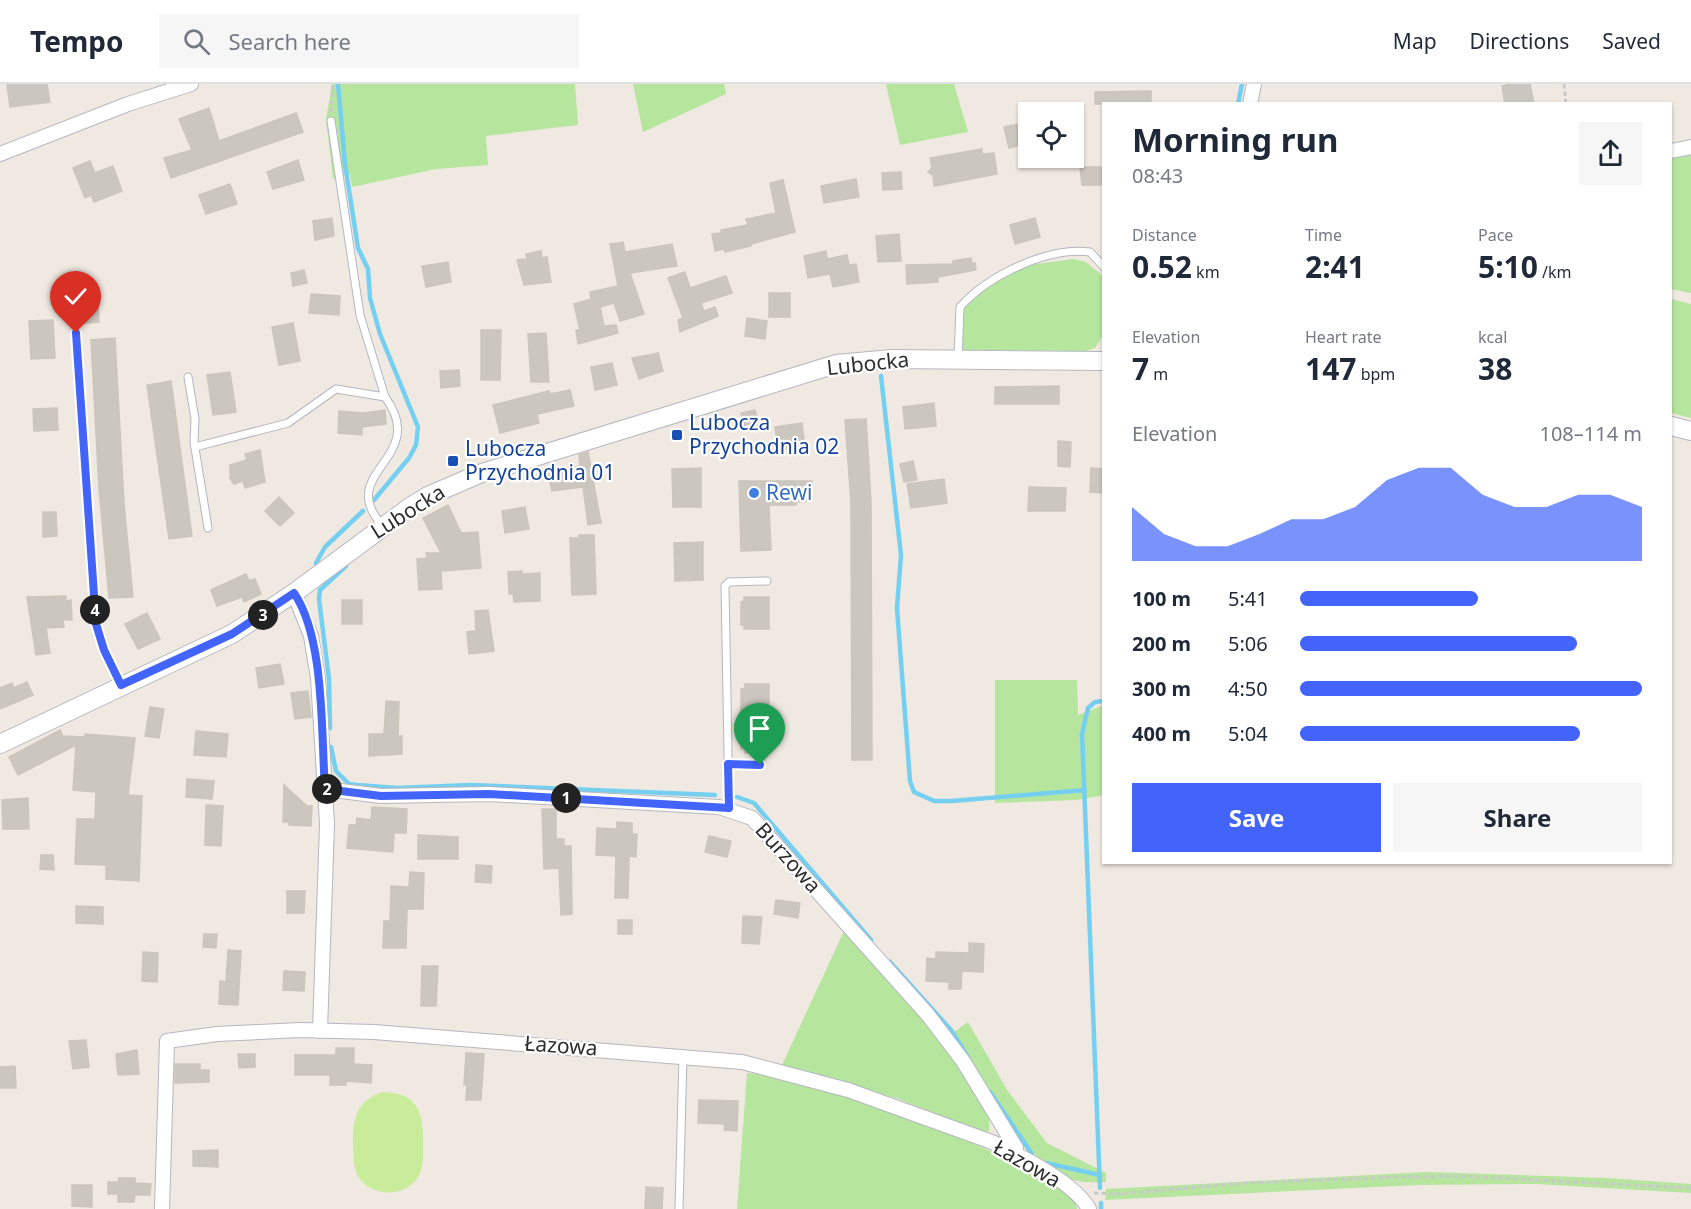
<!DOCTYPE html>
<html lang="en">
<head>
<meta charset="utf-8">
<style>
	body { margin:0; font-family:"Noto Sans",sans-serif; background:#f6f6f7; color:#1f2937; height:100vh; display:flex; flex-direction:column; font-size:22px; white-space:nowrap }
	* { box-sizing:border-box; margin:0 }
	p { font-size:20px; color:#747a83 }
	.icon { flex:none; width:33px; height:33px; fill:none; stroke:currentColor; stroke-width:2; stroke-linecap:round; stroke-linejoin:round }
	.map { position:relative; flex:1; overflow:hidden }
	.details { position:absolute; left:1102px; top:18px; width:570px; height:762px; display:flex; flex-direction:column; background:#fff; border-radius:0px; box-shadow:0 2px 4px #0004 }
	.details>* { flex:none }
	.fabs { position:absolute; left:1018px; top:18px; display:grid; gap:12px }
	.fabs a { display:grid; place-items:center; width:66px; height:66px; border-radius:0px; background:#fff; box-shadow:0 2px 4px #0004; font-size:30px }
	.pin { position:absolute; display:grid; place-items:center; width:51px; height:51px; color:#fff; margin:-62px -26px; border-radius:50% 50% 50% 0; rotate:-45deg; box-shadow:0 0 6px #0007 }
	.pin .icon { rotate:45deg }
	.km { position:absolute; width:30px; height:30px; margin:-15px; border-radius:50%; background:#222; color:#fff; font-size:16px; line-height:30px; text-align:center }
	.round { display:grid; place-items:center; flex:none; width:63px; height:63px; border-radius:0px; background:#f6f6f7 }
	.overview { display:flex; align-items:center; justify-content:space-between; height:102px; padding:0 30px }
	h1 { font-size:33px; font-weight:700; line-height:45px }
	.figures { display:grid; grid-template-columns:repeat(3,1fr); gap:9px; height:102px; padding:6px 30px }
	.figures div { display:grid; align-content:center }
	.figures b { font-size:30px; font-weight:700 }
	.figures small { font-size:16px; font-weight:400 }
	.figures p { font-size:16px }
	.chart { height:168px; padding:12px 30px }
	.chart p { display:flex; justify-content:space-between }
	.chart svg { width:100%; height:108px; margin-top:6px; fill:#4264fb; opacity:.7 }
	.cta { display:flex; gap:12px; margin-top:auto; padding:12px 30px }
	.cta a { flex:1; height:69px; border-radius:0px; background:#4264fb; color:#fff; font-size:24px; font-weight:700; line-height:69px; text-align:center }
	.cta a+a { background:#f6f6f7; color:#1f2937 }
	ul { padding:0 30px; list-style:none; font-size:20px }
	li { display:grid; grid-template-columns:96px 72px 1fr; align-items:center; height:45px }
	li i { height:15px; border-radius:8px; background:#4264fb }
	header { display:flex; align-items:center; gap:36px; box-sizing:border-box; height:84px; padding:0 30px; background:#fff; border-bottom:2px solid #e0e1e3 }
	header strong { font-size:28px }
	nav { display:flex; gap:33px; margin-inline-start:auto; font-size:21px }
	.search { width:420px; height:54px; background:#f6f6f7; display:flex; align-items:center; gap:15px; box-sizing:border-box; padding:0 21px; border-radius:0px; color:#747a83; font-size:22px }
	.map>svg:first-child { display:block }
</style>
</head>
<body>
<header>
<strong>Tempo</strong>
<div class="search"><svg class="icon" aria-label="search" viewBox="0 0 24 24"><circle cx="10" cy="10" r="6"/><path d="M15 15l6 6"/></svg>Search here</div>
<nav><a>Map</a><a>Directions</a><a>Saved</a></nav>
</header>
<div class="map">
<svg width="1691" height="1125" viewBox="0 0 1691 1125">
	<rect width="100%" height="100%" fill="#efe9e1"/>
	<!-- green -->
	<g fill="#b6e59e">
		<polygon points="332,0 575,0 578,41 486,52 488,81 436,85 352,103 350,90 333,95 326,35"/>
		<polygon points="633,0 724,0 726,10 643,48"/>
		<polygon points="886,0 954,0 968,48 900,61"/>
		<polygon points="1691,62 1691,209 1671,205 1671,66"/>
		<polygon points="1074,175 1086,178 1104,193 1103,251 1095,264 1085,267 958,266 960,223 986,199 1022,182"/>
		<polygon points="1671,215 1691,220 1691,334 1671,329"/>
		<polygon points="995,596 1077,596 1078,631 1104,621 1104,711 1077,716 995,719"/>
		<path d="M 844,847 C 889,895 966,968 988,1028 C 990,1034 989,1041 989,1047 L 983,1049 L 899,1015 L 782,981 Z"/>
		<path d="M 968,938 L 1007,1006 L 1047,1059 L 1106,1089 L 1106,1098 C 1090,1099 1070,1098 1056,1090 C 1028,1074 974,980 954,948 Z"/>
		<polygon points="747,989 789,993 938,1044 1022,1081 1074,1113 1077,1125 737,1125"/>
		<polygon points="1427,1088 1607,1094 1691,1100 1691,1109 1536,1100 1418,1101 1105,1116 1106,1105"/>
	</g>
	<!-- pitch -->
	<path fill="#c9ec9a" d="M 383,1008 C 419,1009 424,1030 423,1061 C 423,1072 424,1083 418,1093 C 405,1114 373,1113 359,1094 C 353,1084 354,1073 353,1062 C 353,1036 355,1017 383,1008 Z"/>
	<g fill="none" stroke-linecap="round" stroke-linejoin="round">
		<!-- stream -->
		<g stroke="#75cff0" stroke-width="4.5">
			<polyline points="338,0 345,80 358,164 368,185 370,214 380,250 418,343 416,361 409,374 374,416"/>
			<polyline points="1238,20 1242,0"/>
			<polyline points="881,292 901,471 897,524 910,697 914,708 934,717 952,717 1085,706"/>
			<polyline points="316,479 325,463 363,427"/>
			<polyline points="330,644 329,595 319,515 320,506 346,482"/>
			<polyline points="331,663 336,687 349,700 357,701 397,704 471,701 715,711"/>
			<polyline points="737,713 754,719 871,856"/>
			<polyline points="890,878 951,946 968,973"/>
			<polyline points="990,1008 1032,1070"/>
			<polyline points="1046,1079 1100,1091"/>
			<polyline points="1100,1104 1082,650 1088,624 1095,618 1104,617"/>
			<polyline points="1101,1119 1101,1125"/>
		</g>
	</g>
	<!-- building -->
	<g fill="#cbc7bf" stroke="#cbc5ba" stroke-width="1.5">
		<polygon points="7,0 47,0 50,18 10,23"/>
		<polygon points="1511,0 1530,0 1534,20 1505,20 1502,2"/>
		<polygon points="1151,7 1151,20 1095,20 1095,8"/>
		<polygon points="209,24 219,57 296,29 303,48 171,94 164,74 192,66 179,35"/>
		<polygon points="1029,38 1029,59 1009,64 1004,43"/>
		<polygon points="982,65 982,70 994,69 997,90 934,102 933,91 928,88 932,84 930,74"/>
		<polygon points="298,76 304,96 273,105 267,88"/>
		<polygon points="90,77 95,89 113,82 122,107 94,118 91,111 85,114 73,84"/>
		<polygon points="1080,83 1104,83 1104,101 1082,101"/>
		<polygon points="901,88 902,105 883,106 882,89"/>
		<polygon points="856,95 859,113 824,119 821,102"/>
		<polygon points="783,96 795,148 751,160 751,162 725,168 724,165 715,167 712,150 721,149 721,146 748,141 746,135 776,129 770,99"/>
		<polygon points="230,100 237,120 206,130 199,111"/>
		<polygon points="332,134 334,152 315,156 313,137"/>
		<polygon points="1035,134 1040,153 1015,160 1010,141"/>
		<polygon points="899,150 901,177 878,178 876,152"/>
		<polygon points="623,158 625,168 672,160 677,182 630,189 644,230 620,237 614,219 600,223 604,242 616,241 618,249 578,260 576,246 580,246 574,220 591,215 590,208 618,202 610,160"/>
		<polygon points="541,167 542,174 547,173 551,198 524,201 517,176 527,175 526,170"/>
		<polygon points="826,167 827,175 847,171 849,181 856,180 859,198 833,203 830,190 808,194 804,172"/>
		<polygon points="971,174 972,179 975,179 976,186 938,193 938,198 907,200 906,181 953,180 953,177"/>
		<polygon points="448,178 451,198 426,203 422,182"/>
		<polygon points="304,186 307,199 293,202 291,189"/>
		<polygon points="685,188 690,204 726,192 732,209 701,219 704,227 715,223 718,232 680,248 678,236 683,234 668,194"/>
		<polygon points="97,200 99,238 75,240 73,201"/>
		<rect x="769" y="209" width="21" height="24"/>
		<polygon points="311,210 340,212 339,231 309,229"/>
		<polygon points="747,234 767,237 765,255 745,252"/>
		<polygon points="53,236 55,274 31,275 29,237"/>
		<polygon points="293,239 300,277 279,281 272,243"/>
		<polygon points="481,246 501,246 500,296 481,296"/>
		<polygon points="546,249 549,298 531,298 528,250"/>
		<polygon points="115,254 124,420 133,513 109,514 99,404 91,256"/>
		<polygon points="658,269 663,287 639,295 632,274"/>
		<polygon points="612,279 617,301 595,306 591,283"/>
		<polygon points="459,286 460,302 441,304 440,287"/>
		<polygon points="230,288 236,328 213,331 207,291"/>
		<polygon points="171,297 192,452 169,455 147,301"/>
		<polygon points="1059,302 1059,320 995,320 995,303"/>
		<polygon points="570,306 574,322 537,330 539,339 500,349 493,321 549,307 550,310"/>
		<polygon points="934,319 936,342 905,345 903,323"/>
		<polygon points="57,324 58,346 34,347 33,325"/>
		<polygon points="385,326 386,340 362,343 362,351 338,349 339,327 364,329"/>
		<polygon points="755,326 760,341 745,345 741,329"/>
		<polygon points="866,335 871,417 872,676 852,676 851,418 845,336"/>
		<polygon points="802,339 805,363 778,366 775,343"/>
		<polygon points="1058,357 1071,358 1070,383 1058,382"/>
		<polygon points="260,366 265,398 245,404 243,397 234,400 230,394 230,381 247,376 245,370"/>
		<polygon points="588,368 601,439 588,441 583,403 552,407 548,390 580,382 579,371"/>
		<polygon points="913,377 917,396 904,398 900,380"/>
		<polygon points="701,384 701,423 673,423 672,385"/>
		<polygon points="1091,384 1104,385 1104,409 1090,408"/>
		<polygon points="944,395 947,419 911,424 907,400"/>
		<polygon points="739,397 812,397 812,417 796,418 796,421 769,421 771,466 741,467"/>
		<polygon points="1029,403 1066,404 1065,427 1028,427"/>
		<polygon points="279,413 294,429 280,442 265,427"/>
		<polygon points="448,421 461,449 478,448 481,484 441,487 442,505 419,506 417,475 427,474 426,469 441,469 423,434"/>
		<polygon points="525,423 529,445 505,449 502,427"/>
		<polygon points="43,428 56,428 57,452 43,453"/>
		<polygon points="579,451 594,451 596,510 572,511 570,454 579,454"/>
		<polygon points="703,458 703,496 675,497 674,459"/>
		<polygon points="522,487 522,490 540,489 540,517 514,518 513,510 509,510 508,488"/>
		<polygon points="246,490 249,497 255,495 261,510 244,518 242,513 217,522 211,506"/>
		<polygon points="66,512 66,517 71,516 72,536 63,536 64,543 46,544 50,569 36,571 27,513"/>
		<polygon points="744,513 769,513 769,545 744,545 744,541 741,541 741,518 744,517"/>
		<rect x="342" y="516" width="20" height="24"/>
		<polygon points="488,526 494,567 469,570 467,548 476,547 475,527"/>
		<polygon points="147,529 160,555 138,565 125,540"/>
		<polygon points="280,580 284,600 259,604 256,584"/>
		<polygon points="27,598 33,611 0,625 0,604 12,599 14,604"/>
		<polygon points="745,600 769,600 769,668 745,669 744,665 741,665 740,653 746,653 745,627 741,628 741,605 745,604"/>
		<polygon points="308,607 311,633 295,635 291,609"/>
		<polygon points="386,617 399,618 398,652 402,652 402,670 369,672 369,650 384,650"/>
		<polygon points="150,623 164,625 159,654 145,652"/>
		<polygon points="60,646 63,652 85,653 85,650 135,654 128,711 142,712 139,797 106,795 106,781 75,780 77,735 95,735 96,708 73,706 76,661 18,691 9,673"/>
		<polygon points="196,647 228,650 226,673 194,671"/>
		<polygon points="187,695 214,697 212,715 186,713"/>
		<polygon points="284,701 307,722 312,722 311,742 289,741 289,738 283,738"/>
		<polygon points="28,714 29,745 3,745 2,716"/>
		<polygon points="206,721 223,722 221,762 205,761"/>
		<polygon points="372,723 407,725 406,749 394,749 393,768 347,764 349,741 356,741 357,734 371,736"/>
		<polygon points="542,725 556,725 556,755 564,755 564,762 571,762 572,830 561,831 559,784 544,785"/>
		<polygon points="617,738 632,739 632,750 637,750 636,773 629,772 628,814 615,814 616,772 596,771 597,744 617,745"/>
		<polygon points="418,751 458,753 458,775 418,775"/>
		<polygon points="709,752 731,757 727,773 705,768"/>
		<polygon points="41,771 53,771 54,786 40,785"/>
		<polygon points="476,781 492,782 491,799 475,798"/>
		<polygon points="410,788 424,789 423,825 407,825 406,864 383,864 384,837 390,837 391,802 409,803"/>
		<polygon points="287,807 305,807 304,829 287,829"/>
		<polygon points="776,816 800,819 798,834 774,830"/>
		<polygon points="76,822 103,823 103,840 76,839"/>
		<polygon points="743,832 762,833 759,860 742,859"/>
		<rect x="618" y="836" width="14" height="14"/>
		<polygon points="204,850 217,850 216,864 203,863"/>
		<polygon points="969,859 984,860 983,888 962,887 961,905 949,905 949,898 926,897 927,874 936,875 936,868 969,869"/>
		<polygon points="228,866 241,867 238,921 219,920 220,897 226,898"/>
		<polygon points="143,868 158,869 157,898 142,897"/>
		<polygon points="422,882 438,882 436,922 421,922"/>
		<polygon points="284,887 305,888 304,907 283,906"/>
		<polygon points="86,956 89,983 73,985 69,957"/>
		<polygon points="336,964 354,964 354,980 372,981 371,999 346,997 346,1001 330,1001 330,991 295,991 295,971 336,971"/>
		<polygon points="137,966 139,990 118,991 116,970"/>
		<polygon points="466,969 484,970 481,1016 466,1016 467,1001 464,1001"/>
		<polygon points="238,970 255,970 255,983 239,984"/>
		<polygon points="175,980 200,980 200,986 209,986 209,998 175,999"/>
		<polygon points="15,982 16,1004 0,1004 0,983"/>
		<polygon points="699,1016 738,1017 737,1047 724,1046 725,1040 698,1039"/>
		<polygon points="218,1066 218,1083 193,1082 193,1067"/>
		<polygon points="119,1094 135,1094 135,1099 151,1100 150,1111 135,1111 134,1118 118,1118 118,1110 108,1110 108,1098 118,1098"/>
		<polygon points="72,1101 92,1101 92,1123 72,1122"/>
		<polygon points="646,1103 663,1104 662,1125 645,1125"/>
	</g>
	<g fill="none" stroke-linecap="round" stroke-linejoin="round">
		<!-- service casing -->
		<g stroke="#b4b7c1" stroke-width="9">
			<g id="service">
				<polyline points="331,37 360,231 385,313"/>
				<polyline points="76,249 96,540 104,566 121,601"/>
				<path d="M 958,275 L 960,223 C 989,191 1047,163 1090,168 L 1104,183"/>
				<polyline points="188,293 195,335 194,358 208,444"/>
				<path d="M 195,363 L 288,339 L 336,305 L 385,313 C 431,375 333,388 383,442"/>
				<polyline points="728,680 760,681"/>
				<polyline points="729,724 725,502 729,498 767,497"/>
				<polyline points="679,1125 683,971"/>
			</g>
		</g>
		<!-- minor casing -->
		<g stroke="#b4b7c1" stroke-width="16">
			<g id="minor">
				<polyline points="1250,20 1254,0"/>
				<polyline points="1671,67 1691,63"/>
				<polyline points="0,70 128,20 191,0"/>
				<polyline points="294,509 311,552 318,594 327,740 320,947"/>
				<polyline points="325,705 381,712 489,710 719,723 752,734 928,931 963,977 1016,1064 1015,1069"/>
				<path d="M 162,1125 L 167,957 L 217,950 L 300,946 L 374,948 L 742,978 L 848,1006 L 992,1058 C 1020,1072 1074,1098 1089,1125"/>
			</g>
		</g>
		<!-- tertiary casing -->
		<g stroke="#b4b7c1" stroke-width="20">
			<g id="tertiary">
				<polyline points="1671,342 1691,347"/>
				<polyline points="0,660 232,550 294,509 410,423 428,412 479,390 836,280 892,275 1104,277"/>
			</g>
		</g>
		<!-- path -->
		<g stroke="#c9c9c9" stroke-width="3" stroke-dasharray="4.5 3" stroke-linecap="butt">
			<polyline points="1564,0 1566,20"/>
			<polyline points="331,28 333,0"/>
			<polyline points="1094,1109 1118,1110 1245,1099 1400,1093 1458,1092 1691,1104"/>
		</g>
		<!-- service -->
		<use href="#service" stroke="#fff" stroke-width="7"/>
		<!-- minor -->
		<use href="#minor" stroke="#fff" stroke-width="14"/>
		<!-- tertiary -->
		<use href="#tertiary" stroke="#fff" stroke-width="18"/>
	</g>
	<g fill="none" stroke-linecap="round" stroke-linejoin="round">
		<!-- route casing -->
		<g stroke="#fff" stroke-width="12">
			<path id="route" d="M 76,249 L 96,540 L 104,566 L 121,601 L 232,550 L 294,509 C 325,554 321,650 325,705 L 381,712 L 489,710 L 729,724 L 728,680 L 760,681"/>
		</g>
		<!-- route -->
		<use href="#route" stroke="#4264fb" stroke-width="8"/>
	</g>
	<!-- markers -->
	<g fill="#1a4fb4" stroke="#fff" stroke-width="2">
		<rect x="671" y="345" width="12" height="12" rx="3"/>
		<rect x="447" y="371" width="12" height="12" rx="3"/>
	</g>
	<circle fill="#3f7fe0" stroke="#fff" stroke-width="2" cx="754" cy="409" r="6"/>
	<g text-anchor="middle" stroke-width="4.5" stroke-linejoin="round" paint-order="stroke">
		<!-- street labels -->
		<g font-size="21" fill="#2e2e2e" stroke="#fff">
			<text transform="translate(868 280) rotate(-6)" y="7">Lubocka</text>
			<text transform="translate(408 428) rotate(-32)" y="7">Lubocka</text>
			<text transform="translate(788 774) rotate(48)" y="7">Burzowa</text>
			<text transform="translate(561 962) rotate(4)" y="7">Łazowa</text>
			<text transform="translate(1027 1080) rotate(30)" y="7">Łazowa</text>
		</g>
		<!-- transit labels -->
		<g font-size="21" fill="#164399" stroke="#fff" text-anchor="start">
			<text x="689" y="346">Lubocza<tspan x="689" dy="24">Przychodnia 02</tspan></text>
			<text x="465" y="372">Lubocza<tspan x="465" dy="24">Przychodnia 01</tspan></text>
		</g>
		<!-- shop labels -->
		<g font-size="21" fill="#366cbe" stroke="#fff" text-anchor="start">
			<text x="766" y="416">Rewi</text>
		</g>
	</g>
</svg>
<div class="fabs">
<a><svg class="icon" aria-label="locate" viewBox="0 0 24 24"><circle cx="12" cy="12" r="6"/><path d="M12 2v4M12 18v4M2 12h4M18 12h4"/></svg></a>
</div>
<div class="pin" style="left:760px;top:681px;background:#1e9e55"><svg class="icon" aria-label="arrive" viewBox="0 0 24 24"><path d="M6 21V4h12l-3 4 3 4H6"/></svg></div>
<div class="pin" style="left:76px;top:249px;background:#d93025"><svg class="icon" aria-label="check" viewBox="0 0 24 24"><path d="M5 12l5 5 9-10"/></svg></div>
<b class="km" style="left:566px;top:714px">1</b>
<b class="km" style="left:327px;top:705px">2</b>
<b class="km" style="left:263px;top:531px">3</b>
<b class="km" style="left:95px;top:526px">4</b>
<section class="details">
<div class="overview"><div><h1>Morning run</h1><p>08:43</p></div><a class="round"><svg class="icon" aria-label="share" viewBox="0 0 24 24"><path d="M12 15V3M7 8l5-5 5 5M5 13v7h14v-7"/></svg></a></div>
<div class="figures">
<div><p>Distance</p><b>0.52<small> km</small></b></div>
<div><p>Time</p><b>2:41</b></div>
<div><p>Pace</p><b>5:10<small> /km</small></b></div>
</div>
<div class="figures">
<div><p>Elevation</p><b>7<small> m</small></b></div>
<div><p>Heart rate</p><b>147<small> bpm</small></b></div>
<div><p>kcal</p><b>38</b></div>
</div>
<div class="chart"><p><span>Elevation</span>108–114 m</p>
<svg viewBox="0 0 160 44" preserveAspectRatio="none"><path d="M0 44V22L10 33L20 38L30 38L40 33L50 27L60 27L70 22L80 11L90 6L100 6L110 17L120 22L130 22L140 17L150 17L160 22V44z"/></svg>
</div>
<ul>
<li><b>100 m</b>5:41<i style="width:52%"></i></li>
<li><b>200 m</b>5:06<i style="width:81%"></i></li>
<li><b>300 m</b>4:50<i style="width:100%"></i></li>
<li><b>400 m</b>5:04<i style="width:82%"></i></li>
</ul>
<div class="cta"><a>Save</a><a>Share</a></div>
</section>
</div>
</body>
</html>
